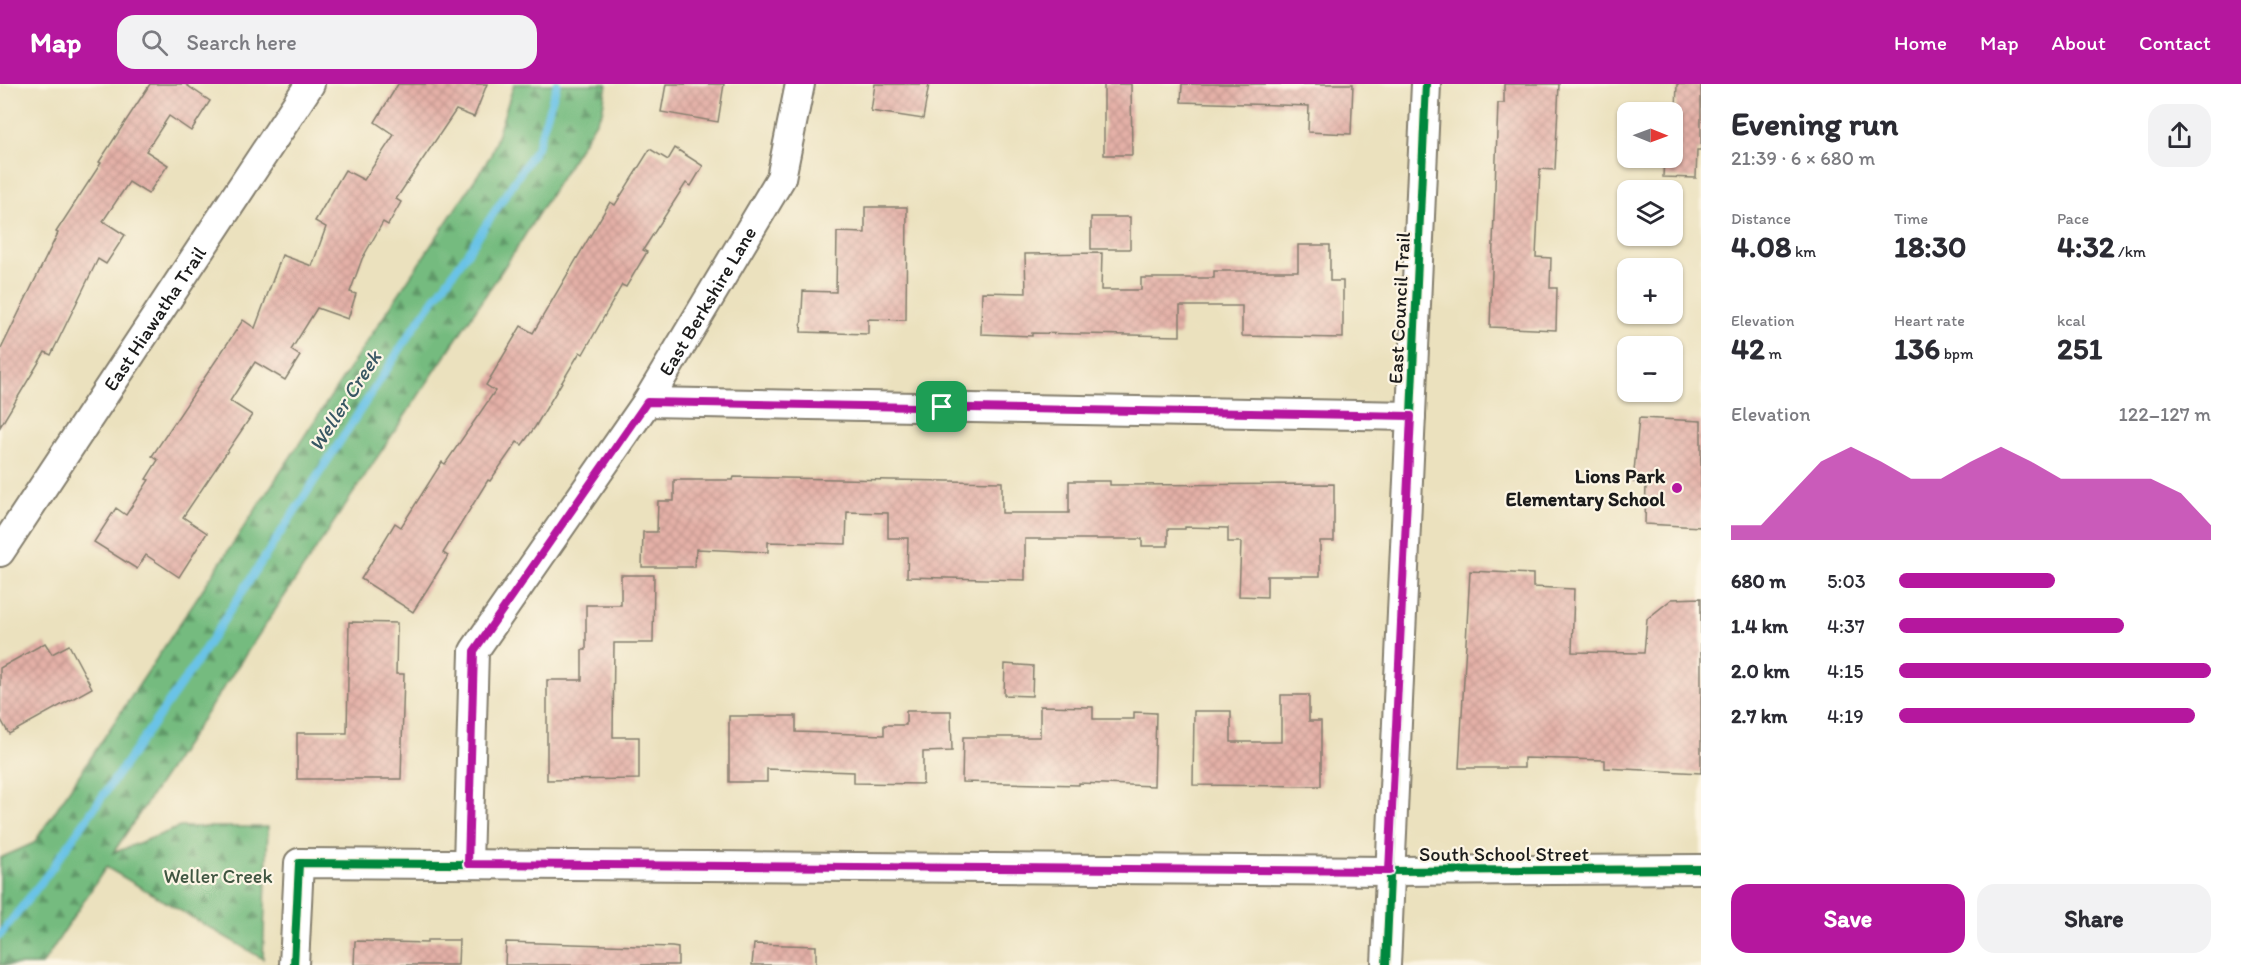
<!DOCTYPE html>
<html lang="en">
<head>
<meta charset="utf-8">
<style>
	body { margin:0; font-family:Itim,sans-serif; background:#f2f2f3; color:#2b2b33; height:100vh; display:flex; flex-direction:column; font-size:22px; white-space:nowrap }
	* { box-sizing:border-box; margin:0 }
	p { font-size:20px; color:#7c7c81 }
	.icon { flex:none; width:33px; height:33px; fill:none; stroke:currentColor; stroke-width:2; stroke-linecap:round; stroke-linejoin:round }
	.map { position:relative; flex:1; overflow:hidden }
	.details { display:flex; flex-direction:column; background:#fff; width:540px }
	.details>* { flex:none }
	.needle { width:39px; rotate:91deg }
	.fabs { position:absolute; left:1617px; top:18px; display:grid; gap:12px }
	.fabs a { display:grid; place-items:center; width:66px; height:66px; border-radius:12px; background:#fff; box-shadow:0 2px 4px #0004; font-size:30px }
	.pin { position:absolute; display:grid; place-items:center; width:51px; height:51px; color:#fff; margin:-26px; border-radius:12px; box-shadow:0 3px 9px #0006 }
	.round { display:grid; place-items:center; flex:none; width:63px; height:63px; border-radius:18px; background:#f2f2f3 }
	.summary { display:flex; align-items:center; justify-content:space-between; height:102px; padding:0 30px }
	h1 { font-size:33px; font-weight:700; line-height:45px }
	.figures { display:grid; grid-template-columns:repeat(3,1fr); gap:9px; height:102px; padding:6px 30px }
	.figures div { display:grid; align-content:center }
	.figures b { font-size:30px; font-weight:700 }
	.figures small { font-size:16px; font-weight:400 }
	.figures p { font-size:16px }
	.chart { height:168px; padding:12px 30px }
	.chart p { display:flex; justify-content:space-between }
	.chart svg { width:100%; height:108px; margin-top:6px; fill:#b5179e; opacity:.7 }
	.primary-button { display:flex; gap:12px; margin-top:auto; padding:12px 30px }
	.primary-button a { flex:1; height:69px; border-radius:18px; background:#b5179e; color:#fff; font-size:24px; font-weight:700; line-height:69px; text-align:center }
	.primary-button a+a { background:#f2f2f3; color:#2b2b33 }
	ul { padding:0 30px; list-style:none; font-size:20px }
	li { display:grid; grid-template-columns:96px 72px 1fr; align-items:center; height:45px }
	li i { height:15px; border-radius:8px; background:#b5179e }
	header { display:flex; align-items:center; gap:36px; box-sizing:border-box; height:84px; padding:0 30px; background:#b5179e; color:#fff }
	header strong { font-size:28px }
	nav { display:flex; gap:33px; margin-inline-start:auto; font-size:21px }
	.search { width:420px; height:54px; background:#f2f2f3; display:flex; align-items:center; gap:15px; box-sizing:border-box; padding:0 21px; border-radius:18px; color:#7c7c81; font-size:22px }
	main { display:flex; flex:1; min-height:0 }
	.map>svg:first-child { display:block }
</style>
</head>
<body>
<header>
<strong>Map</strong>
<div class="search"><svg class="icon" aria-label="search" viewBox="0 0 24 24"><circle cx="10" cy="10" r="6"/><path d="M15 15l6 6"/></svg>Search here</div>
<nav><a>Home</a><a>Map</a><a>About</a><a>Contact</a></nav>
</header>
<main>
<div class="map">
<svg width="1701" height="881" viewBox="0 0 1701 881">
	<defs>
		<pattern id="forest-firs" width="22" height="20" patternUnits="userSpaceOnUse" patternTransform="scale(1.5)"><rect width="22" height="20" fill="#75bb7f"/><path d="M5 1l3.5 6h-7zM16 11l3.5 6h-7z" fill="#5f9767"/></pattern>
		<pattern id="building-cross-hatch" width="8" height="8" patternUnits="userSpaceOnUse" patternTransform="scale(1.5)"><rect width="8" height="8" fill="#e4b0a7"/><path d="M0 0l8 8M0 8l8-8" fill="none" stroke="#c3978f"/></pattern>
	</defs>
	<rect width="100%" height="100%" fill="#fcf5e5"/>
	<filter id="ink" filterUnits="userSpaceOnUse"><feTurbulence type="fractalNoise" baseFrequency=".0167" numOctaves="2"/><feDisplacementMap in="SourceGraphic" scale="12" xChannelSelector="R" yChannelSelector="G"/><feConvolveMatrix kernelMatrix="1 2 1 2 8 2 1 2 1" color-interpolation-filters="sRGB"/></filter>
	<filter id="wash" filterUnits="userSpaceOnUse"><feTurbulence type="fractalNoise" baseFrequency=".008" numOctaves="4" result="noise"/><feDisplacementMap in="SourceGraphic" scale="24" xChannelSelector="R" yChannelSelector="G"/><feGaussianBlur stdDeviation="1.35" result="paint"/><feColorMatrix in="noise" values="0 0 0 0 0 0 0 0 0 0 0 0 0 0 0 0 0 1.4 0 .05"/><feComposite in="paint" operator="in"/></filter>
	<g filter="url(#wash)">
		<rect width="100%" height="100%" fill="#ebe1be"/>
		<!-- forest -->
		<polygon fill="url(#forest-firs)" stroke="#486c4e" stroke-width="1.5" points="514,0 607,0 602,28 515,167 113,769 180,743 268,743 263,875 106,783 42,881 0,881 0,774 34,759 491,71"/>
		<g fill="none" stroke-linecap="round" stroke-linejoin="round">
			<!-- stream -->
			<polyline stroke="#6ac3e7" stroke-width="8" points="0,851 47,791 192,585 415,242 466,171 537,63 557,0"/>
		</g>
		<g id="blocks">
			<!-- building -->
			<g fill="url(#building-cross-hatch)">
				<polygon points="150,0 185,0 210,17 191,47 169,32 146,67 168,81 148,110 129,98 103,137 125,151 106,180 98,175 51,271 45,268 0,343 0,267 58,149 56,148 101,79 99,78"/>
				<polygon points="398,0 487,0 474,33 456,26 396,115 401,118 388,141 383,138 362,175 350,208 356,210 348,235 317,224 291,266 300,272 285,296 255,278 230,317 252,331 183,433 207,449 179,493 146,471 137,485 94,458 116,424 126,431 149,396 146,395 158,376 152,372 243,236 255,244 282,171 312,182 326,143 315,137 345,86 364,96 394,51 375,38"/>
				<polygon points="666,0 724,0 718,38 661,28"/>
				<polygon points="875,0 929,0 923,35 871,27"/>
				<polygon points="1104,0 1131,0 1132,71 1104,71"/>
				<polygon points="1182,0 1353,0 1351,50 1308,48 1309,22 1181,18"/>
				<polygon points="1504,0 1559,0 1555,86 1540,85 1536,173 1551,174 1550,204 1557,204 1556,246 1490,243 1498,19 1504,19"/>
				<polygon points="1677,0 1701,0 1701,66 1697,66 1696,94 1663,93 1664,74 1672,74 1673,25 1676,25"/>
				<polygon points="675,64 703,82 691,102 686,99 643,166 647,168 626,203 622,201 583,270 580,268 535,343 522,361 517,358 490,397 488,396 443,469 448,472 413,528 361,495 395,439 401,443 442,378 445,380 495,307 486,301 521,242 533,249 610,118 615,121 650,65 668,76"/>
				<polygon points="865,123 907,123 906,236 868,235 868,250 801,248 803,207 836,208 837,148 865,149"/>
				<rect x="1091" y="133" width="39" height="32"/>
				<polygon points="1298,161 1330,161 1330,197 1343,197 1343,254 1242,252 1242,222 1180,222 1180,252 1032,249 1032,252 981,250 982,208 1026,209 1025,170 1102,169 1101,206 1141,206 1141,194 1214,194 1214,187 1298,187"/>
				<polygon points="1639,334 1701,337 1701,443 1645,440 1646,399 1633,398"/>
				<polygon points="734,393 1002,398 1002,429 1069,429 1069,397 1110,397 1110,401 1334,400 1334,457 1320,457 1320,492 1267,492 1267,513 1239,512 1241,458 1228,458 1228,444 1185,443 1185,445 1168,445 1168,462 1142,462 1142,455 1025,455 1025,496 907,493 908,454 888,454 888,429 847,428 846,460 768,458 768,468 696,465 695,483 642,483 643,448 657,448 658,417 674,417 674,396 733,396"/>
				<polygon points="1470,487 1533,490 1533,503 1574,505 1572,568 1644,569 1647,535 1672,515 1701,514 1701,689 1605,684 1605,676 1524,674 1524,684 1459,684"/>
				<polygon points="621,491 654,491 653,559 614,559 613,653 639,653 639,695 547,696 547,596 582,596 582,566 586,566 586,521 621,521"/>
				<polygon points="349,538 397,539 396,590 404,590 401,695 297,695 297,649 347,649"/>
				<polygon points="45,559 52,570 69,561 92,604 9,650 0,634 0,584"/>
				<polygon points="1005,580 1033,582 1032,612 1004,611"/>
				<polygon points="1281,611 1309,611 1309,637 1321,637 1321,702 1193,701 1194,627 1231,627 1231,658 1281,658"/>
				<polygon points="1040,622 1093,623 1093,635 1134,635 1134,628 1156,629 1154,702 1079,699 1079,701 962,698 963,653 1040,653"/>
				<polygon points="906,627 951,627 952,667 923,668 923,700 854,699 854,688 767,685 767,698 729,698 729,632 796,632 796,648 884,651 884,641 906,641"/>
				<polygon points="427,856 459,856 458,881 354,881 355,857 427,859"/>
				<polygon points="506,858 672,863 678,864 678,881 505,881"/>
				<polygon points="754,860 816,862 816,881 752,881"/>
			</g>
		</g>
	</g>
	<g filter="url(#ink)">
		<use href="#blocks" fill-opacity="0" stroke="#847e6d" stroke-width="1.5"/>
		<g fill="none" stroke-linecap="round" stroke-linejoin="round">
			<!-- minor casing -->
			<g stroke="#847e6d" stroke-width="32">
				<g id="minor">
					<polyline points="647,318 1411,332"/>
					<path id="s1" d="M 0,468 L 310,0"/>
					<path id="s2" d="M 468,780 L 474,567 L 647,318 L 781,94 L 800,0"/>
					<polyline points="294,881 299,779 1390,787 1701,785"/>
					<polyline points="1386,881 1426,0"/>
				</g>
			</g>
			<!-- minor -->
			<use href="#minor" stroke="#fff" stroke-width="28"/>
			<!-- cycleway casing -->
			<g stroke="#fcf5e5" stroke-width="11">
				<g id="cycleway">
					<polyline points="294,881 299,779 1390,787 1701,785"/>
					<polyline points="1386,881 1426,0"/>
				</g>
			</g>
			<!-- cycleway -->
			<use href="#cycleway" stroke="#00873e" stroke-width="8"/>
		</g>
	</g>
	<g fill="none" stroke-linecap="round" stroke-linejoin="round" filter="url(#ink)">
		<!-- route casing -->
		<g stroke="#fff" stroke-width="12">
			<polygon id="route" points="647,318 1411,332 1389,787 468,780 474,567"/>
		</g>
		<!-- route -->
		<use href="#route" stroke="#b5179e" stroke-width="8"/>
	</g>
	<!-- markers -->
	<circle fill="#b5179e" stroke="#fcf5e5" stroke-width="2" cx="1677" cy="404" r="6"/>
	<g text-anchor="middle" stroke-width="4.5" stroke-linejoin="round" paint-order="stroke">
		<!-- street labels -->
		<g font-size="20" fill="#1c1c1c" stroke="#fcf5e5">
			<text dy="7" stroke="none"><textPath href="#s2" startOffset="634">East Berkshire Lane</textPath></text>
			<text transform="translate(1399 224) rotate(-87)" y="7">East Council Trail</text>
			<text dy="7" stroke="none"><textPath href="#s1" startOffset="280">East Hiawatha Trail</textPath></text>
			<text x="1504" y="777">South School Street</text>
		</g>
		<!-- poi labels -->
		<g font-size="20" font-weight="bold" fill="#1c1c1c" stroke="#fcf5e5" text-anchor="end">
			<text x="1665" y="399">Lions Park<tspan x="1665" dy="23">Elementary School</tspan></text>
		</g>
		<!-- park labels -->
		<g font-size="20" fill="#3f5541" stroke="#fcf5e5">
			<text x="218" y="799">Weller Creek</text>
		</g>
		<!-- water labels -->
		<g font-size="21" font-style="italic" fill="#375663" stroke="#fcf5e5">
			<text transform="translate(345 317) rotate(-57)" y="7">Weller Creek</text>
		</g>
	</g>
</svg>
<div class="fabs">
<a><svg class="needle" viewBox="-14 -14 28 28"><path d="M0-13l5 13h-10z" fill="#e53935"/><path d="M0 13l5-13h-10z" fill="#7c7c81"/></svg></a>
<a><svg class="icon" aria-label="layers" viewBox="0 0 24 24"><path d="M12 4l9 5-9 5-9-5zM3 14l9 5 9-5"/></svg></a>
<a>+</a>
<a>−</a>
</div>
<div class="pin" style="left:942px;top:323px;background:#1e9e55"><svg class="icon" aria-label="arrive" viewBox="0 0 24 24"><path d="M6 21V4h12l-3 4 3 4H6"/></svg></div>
</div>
<section class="details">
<div class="summary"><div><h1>Evening run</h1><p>21:39 · 6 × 680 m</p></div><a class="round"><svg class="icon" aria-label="share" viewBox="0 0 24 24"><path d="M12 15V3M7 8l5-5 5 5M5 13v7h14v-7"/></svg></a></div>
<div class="figures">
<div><p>Distance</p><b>4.08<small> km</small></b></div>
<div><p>Time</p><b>18:30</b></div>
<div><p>Pace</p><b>4:32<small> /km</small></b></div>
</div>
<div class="figures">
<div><p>Elevation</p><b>42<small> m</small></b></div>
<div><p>Heart rate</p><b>136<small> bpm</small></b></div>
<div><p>kcal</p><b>251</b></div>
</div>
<div class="chart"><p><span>Elevation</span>122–127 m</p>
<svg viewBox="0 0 160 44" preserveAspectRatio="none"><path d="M0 44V38L10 38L20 25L30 12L40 6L50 12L60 19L70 19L80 12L90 6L100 12L110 19L120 19L130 19L140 19L150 25L160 38V44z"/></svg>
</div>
<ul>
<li><b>680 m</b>5:03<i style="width:50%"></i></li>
<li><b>1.4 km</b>4:37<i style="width:72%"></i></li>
<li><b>2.0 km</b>4:15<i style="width:100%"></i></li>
<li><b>2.7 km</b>4:19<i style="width:95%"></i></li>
</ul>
<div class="primary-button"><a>Save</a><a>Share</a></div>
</section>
</main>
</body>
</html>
